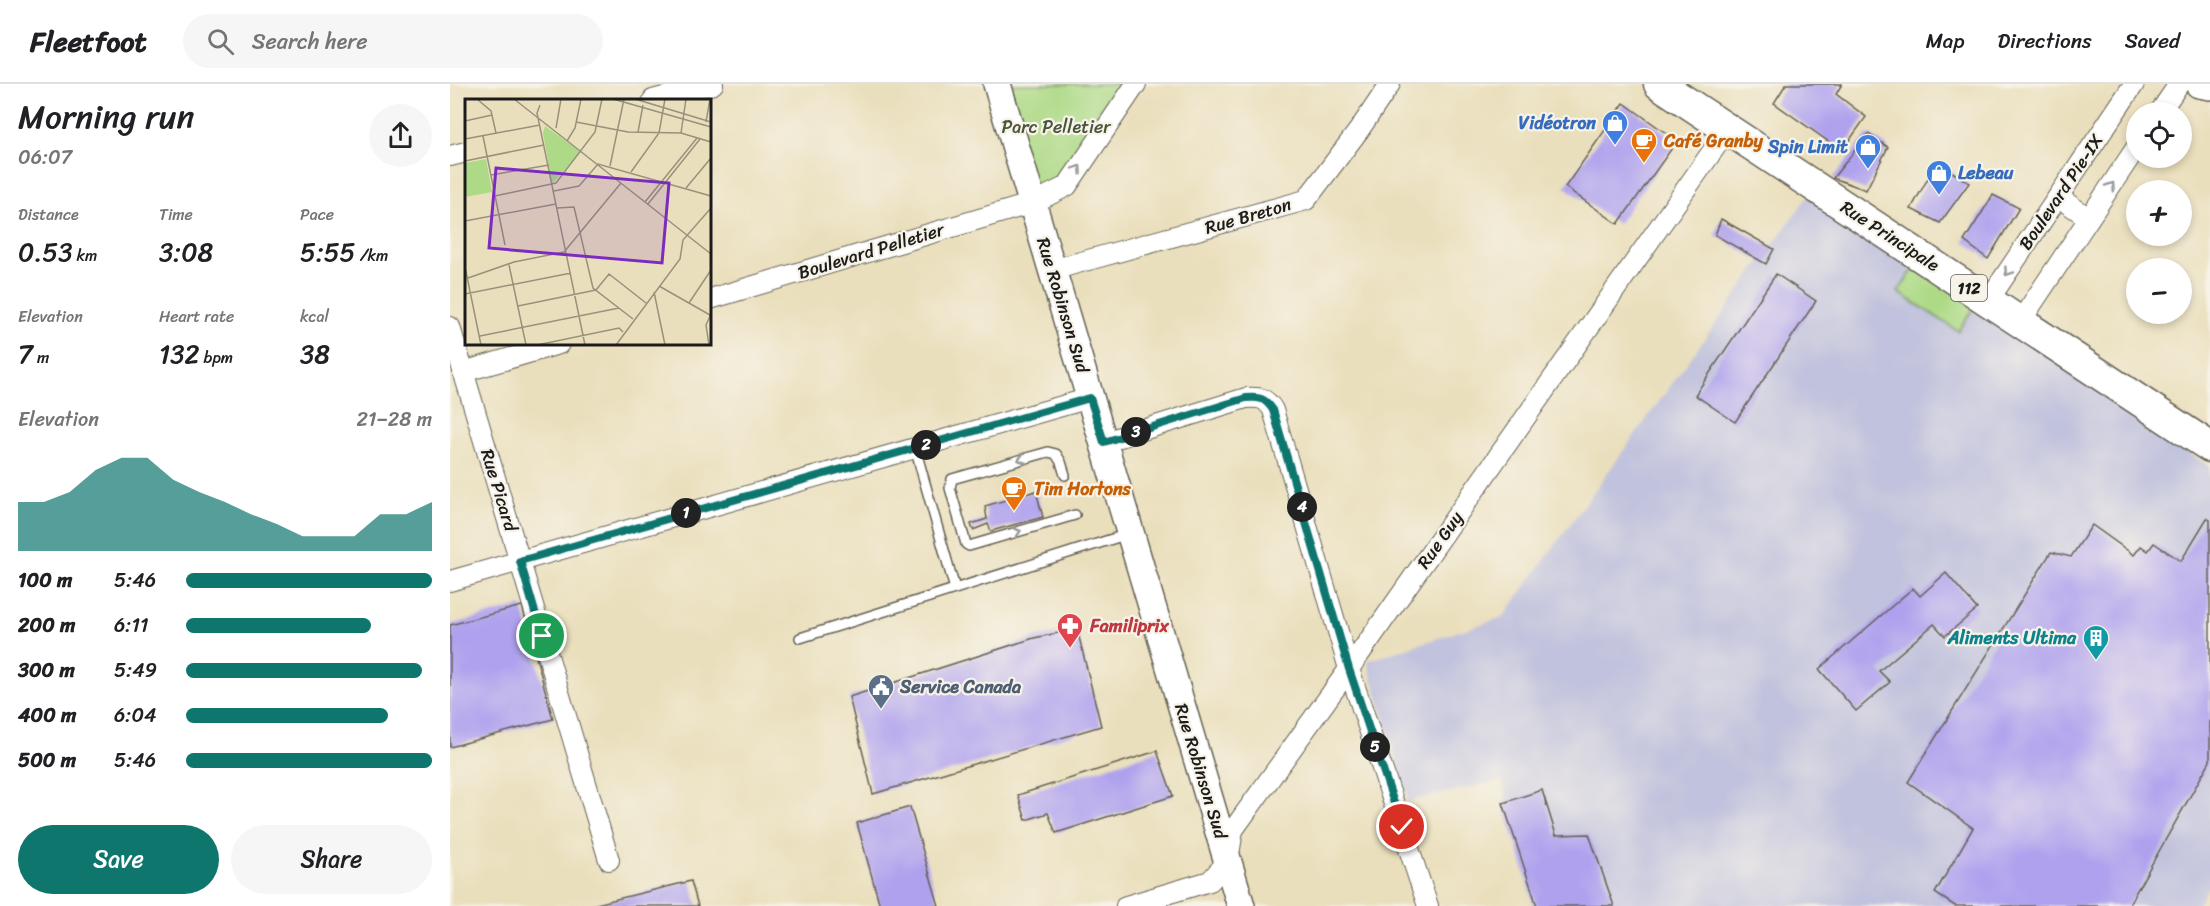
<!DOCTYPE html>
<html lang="en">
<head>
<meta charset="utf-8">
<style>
	body { margin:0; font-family:Sriracha,sans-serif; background:#f6f6f6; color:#202124; height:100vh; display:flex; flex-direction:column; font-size:22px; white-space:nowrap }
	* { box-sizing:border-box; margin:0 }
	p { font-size:20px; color:#757577 }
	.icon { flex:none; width:33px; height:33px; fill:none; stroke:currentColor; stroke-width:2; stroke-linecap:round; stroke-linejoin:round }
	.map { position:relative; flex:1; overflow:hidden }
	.panel { display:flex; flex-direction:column; background:#fff; width:450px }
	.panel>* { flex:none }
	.controls { position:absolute; left:1676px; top:18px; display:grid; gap:12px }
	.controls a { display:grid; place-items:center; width:66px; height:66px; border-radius:50%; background:#fff; box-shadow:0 3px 9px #0003; font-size:30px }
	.pin { position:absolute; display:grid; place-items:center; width:51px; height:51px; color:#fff; margin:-26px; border:3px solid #fff; border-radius:50%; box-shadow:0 2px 6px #0007 }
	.km { position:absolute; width:30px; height:30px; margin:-15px; border-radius:50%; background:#222; color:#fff; font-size:16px; line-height:30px; text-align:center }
	.round { display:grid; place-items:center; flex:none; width:63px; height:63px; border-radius:32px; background:#f6f6f6 }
	.headline { display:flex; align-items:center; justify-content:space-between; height:102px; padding:0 18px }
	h1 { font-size:33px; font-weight:600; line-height:45px }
	.figures { display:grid; grid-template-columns:repeat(3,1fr); gap:9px; height:102px; padding:6px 18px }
	.figures div { display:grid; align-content:center }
	.figures b { font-size:26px; font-weight:600 }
	.figures small { font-size:16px; font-weight:400 }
	.figures p { font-size:16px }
	.chart { height:168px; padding:12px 18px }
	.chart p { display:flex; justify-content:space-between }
	.chart svg { width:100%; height:108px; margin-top:6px; fill:#0f766e; opacity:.7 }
	.button { display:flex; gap:12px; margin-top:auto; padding:12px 18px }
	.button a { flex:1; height:69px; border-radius:36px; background:#0f766e; color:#fff; font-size:24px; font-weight:600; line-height:69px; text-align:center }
	.button a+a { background:#f6f6f6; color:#202124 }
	ul { padding:0 18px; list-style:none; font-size:20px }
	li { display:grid; grid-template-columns:96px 72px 1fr; align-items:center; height:45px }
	li i { height:15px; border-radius:8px; background:#0f766e }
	header { display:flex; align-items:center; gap:36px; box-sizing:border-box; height:84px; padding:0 30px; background:#fff; border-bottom:2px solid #e0e0e0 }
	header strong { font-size:28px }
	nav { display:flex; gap:33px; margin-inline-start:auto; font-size:21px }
	.search { width:420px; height:54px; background:#f6f6f6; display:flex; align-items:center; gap:15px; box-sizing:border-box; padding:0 21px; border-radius:33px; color:#757577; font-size:22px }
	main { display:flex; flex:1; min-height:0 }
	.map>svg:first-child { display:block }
</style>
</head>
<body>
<header>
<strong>Fleetfoot</strong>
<div class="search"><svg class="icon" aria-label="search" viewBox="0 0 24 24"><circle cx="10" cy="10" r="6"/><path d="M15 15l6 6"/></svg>Search here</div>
<nav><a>Map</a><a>Directions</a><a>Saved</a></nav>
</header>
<main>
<section class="panel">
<div class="headline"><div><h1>Morning run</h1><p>06:07</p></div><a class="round"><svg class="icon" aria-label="share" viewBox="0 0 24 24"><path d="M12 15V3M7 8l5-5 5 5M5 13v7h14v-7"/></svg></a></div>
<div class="figures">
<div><p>Distance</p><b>0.53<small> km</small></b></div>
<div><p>Time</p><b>3:08</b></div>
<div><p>Pace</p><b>5:55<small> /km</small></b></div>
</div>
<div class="figures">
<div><p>Elevation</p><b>7<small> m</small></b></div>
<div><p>Heart rate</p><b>132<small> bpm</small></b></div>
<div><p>kcal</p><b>38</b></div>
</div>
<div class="chart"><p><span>Elevation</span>21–28 m</p>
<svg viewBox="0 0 160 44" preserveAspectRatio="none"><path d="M0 44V24L10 24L20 20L30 11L40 6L50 6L60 15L70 20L80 24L90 29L100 33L110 38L120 38L130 38L140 29L150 29L160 24V44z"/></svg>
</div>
<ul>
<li><b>100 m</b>5:46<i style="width:100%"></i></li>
<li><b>200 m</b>6:11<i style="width:75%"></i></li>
<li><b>300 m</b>5:49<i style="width:96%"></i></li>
<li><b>400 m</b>6:04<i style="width:82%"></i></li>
<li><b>500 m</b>5:46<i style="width:100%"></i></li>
</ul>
<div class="button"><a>Save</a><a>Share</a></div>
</section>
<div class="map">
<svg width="1760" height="822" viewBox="0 0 1760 822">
	<rect width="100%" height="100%" fill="#f7f3e8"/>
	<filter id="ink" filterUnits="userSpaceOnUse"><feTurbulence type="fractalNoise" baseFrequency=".0167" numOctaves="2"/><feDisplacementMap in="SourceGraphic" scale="12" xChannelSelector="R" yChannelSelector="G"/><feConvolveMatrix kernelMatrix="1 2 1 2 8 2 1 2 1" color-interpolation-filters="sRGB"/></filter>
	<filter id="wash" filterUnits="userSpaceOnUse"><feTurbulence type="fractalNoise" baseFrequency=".008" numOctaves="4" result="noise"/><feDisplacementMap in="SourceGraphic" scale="24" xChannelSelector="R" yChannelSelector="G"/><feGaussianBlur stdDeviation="1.35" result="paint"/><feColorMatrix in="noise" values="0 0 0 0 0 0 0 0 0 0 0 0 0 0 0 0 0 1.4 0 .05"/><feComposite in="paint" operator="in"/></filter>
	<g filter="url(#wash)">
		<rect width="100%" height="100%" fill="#eadfbc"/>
		<!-- industrial -->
		<polygon fill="#c1c2dd" points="1358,112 1465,183 1449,208 1526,221 1760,383 1760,800 1747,822 1083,822 1052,696 959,717 917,577 1053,533"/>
		<!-- green -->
		<g fill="#aeda87" stroke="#657b52" stroke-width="1.5">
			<polygon points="549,0 686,0 617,102 583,119"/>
			<polygon points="1465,183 1526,221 1508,247 1448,208"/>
		</g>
		<g id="blocks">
			<!-- building -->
			<g fill="#afa1ee">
				<polygon points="1336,0 1392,0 1386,10 1416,33 1392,67 1324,19"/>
				<polygon points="1174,19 1227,57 1168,140 1115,103"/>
				<polygon points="1418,50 1438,63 1416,106 1383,94"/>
				<polygon points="1487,78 1519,99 1490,139 1461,125"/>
				<polygon points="1543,111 1569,124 1538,175 1514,157"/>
				<polygon points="1271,135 1324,165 1316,180 1265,151"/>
				<polygon points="1326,190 1366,217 1285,338 1245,311"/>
				<polygon points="586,407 593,433 541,447 538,440 523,446 521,440 537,435 535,422"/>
				<polygon points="1757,434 1760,436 1760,677 1678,822 1505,822 1485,809 1523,744 1458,698 1601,468 1621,473 1642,441 1684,471 1691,462 1698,467 1704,459 1731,477"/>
				<polygon points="1496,489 1527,525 1495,552 1484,540 1429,587 1440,598 1406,627 1369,585 1463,504 1470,512"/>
				<polygon points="72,522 103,635 0,663 0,541"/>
				<polygon points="627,545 651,642 423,710 399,613 584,554"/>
				<polygon points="707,667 723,712 606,749 598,729 576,736 568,711"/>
				<polygon points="1092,706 1106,751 1139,750 1164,822 1087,822 1053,719"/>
				<polygon points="460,723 489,822 430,822 407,739"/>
				<polygon points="241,797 248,822 142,822 142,821"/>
			</g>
		</g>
	</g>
	<g filter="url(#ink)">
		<use href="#blocks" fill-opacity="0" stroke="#646054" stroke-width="1.5"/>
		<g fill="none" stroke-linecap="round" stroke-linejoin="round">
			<!-- lane casing -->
			<g stroke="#646054" stroke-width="12">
				<g id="lane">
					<polyline points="465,364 505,505"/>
					<polyline points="615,391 611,378 606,370 598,368 502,395 500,404 516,460 519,462 625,431"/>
					<polyline points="350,554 678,450"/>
				</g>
			</g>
			<!-- street casing -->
			<g stroke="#646054" stroke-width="22">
				<g id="street">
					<polyline points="203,16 263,0"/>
					<polyline points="1710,28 1729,0"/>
					<polyline points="0,72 16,68"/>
					<polyline points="1608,113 1639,134"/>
					<polyline points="602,186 856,116 909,46 940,0"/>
					<polyline points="260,215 583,119 617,102 686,0"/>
					<polyline points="1538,217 1684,0"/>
					<polyline points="1570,238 1686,64"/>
					<polyline points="0,243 159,776"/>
					<polyline points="13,288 109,260"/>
					<path d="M 654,358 L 796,314 C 810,313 816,314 823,326 L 899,585 L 978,822"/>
					<polyline points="0,497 640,314"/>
					<polyline points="676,822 760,797 778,777 783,746 899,585 1278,45"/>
				</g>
			</g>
			<!-- secondary casing -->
			<g stroke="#646054" stroke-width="30">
				<g id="secondary">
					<polyline points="547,0 791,822"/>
					<polyline points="1749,0 1760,2"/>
				</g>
			</g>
			<!-- primary casing -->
			<g stroke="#646054" stroke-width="33">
				<polyline id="primary" points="1209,0 1760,363"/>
			</g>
			<!-- lane -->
			<use href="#lane" stroke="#fff" stroke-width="9"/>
			<!-- street -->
			<use href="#street" stroke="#fff" stroke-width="20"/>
			<!-- secondary -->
			<use href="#secondary" stroke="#fff" stroke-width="27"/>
			<!-- primary -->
			<use href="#primary" stroke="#fff" stroke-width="30"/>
		</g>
		<!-- one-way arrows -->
		<defs><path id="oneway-chevron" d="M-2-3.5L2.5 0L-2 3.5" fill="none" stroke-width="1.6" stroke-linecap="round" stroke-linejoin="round" transform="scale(1.5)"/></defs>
		<g stroke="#999">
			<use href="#oneway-chevron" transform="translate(628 85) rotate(-56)"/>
			<use href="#oneway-chevron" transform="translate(1661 102) rotate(-56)"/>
			<use href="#oneway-chevron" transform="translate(1558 188) rotate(124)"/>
			<use href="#oneway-chevron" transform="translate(572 375) rotate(164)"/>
			<use href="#oneway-chevron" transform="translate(567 448) rotate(-17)"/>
		</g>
	</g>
	<g fill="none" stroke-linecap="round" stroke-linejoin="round" filter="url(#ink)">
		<!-- route casing -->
		<g stroke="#fff" stroke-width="12">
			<path id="route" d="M 92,552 L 70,477 L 640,314 L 654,358 L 796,314 C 810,313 815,314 823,326 L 899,585 L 952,743"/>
		</g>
		<!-- route -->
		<use href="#route" stroke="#0f766e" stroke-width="8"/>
	</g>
	<!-- icons -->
	<defs>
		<g id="shop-pin" transform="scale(1.35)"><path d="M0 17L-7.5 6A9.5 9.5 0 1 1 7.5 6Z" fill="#3f7fe0" stroke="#f7f3e8"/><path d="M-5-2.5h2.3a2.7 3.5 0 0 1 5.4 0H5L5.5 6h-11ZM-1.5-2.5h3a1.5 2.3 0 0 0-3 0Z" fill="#fff"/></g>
		<g id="cafe-pin" transform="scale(1.35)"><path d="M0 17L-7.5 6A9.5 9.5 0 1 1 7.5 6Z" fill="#e8710a" stroke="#f7f3e8"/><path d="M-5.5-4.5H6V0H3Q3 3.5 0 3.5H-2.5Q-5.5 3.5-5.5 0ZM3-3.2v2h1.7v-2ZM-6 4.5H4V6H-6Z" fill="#fff"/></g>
		<g id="pharmacy-pin" transform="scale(1.35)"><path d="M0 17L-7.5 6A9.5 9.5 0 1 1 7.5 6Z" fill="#e0444e" stroke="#f7f3e8"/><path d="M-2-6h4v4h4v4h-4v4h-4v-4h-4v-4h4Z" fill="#fff"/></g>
		<g id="building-pin" transform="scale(1.35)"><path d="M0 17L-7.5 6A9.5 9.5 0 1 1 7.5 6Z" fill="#0f9aa8" stroke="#f7f3e8"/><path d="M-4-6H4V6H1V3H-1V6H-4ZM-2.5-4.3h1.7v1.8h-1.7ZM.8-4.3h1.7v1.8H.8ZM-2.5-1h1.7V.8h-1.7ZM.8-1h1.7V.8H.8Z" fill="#fff"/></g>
		<g id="civic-pin" transform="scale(1.35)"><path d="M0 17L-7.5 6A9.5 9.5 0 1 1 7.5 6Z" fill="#5c6f8a" stroke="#f7f3e8"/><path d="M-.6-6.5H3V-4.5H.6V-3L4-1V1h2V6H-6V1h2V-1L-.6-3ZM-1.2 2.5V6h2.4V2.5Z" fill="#fff"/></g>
	</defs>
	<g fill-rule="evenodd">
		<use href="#shop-pin" x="1165" y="39"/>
		<use href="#cafe-pin" x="1194" y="57"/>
		<use href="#shop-pin" x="1418" y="63"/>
		<use href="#shop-pin" x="1489" y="89"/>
		<use href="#cafe-pin" x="564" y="405"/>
		<use href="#pharmacy-pin" x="620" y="542"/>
		<use href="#building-pin" x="1646" y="554"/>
		<use href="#civic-pin" x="431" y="603"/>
	</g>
	<g text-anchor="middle" stroke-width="4.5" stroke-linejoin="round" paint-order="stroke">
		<!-- shield labels -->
		<rect fill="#f7f3e8" stroke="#5e5c59" stroke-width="1.5" x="1501" y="191" width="36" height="26" rx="4.5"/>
		<g font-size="16" font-weight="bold" fill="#1c1c1c">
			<text x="1519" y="210">112</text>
		</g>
		<!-- shop labels -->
		<g font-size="18" font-weight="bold" fill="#366cbe" stroke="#f7f3e8" text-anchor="end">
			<text x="1146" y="45">Vidéotron</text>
			<text x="1398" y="69">Spin Limit</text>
			<text x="1508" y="95" text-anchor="start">Lebeau</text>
		</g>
		<!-- park labels -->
		<g font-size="18" fill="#48553c" stroke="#f7f3e8">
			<text x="606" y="49">Parc Pelletier</text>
		</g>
		<!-- food labels -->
		<g font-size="18" font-weight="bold" fill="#c56008" stroke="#f7f3e8" text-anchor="start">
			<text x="1214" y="63">Café Granby</text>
			<text x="584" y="411">Tim Hortons</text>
		</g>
		<!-- street labels -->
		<g font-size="18" fill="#1c1c1c" stroke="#f7f3e8">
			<text transform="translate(1611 108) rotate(-56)" y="6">Boulevard Pie-IX</text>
			<text transform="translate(798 132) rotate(-16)" y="6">Rue Breton</text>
			<text transform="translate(1440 152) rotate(33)" y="6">Rue Principale</text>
			<text transform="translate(421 167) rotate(-17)" y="6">Boulevard Pelletier</text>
			<text transform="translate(613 221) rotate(73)" y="6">Rue Robinson Sud</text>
			<text transform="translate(49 406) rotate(73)" y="6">Rue Picard</text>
			<text transform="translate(990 456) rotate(-55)" y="6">Rue Guy</text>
			<text transform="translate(751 687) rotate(73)" y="6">Rue Robinson Sud</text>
		</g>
		<!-- health labels -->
		<g font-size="18" font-weight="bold" fill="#be3a42" stroke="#f7f3e8" text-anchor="start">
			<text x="640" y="548">Familiprix</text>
		</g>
		<!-- culture labels -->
		<g font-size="18" font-weight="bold" fill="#0d838f" stroke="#f7f3e8" text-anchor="end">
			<text x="1626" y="560">Aliments Ultima</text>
		</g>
		<!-- service labels -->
		<g font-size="18" font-weight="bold" fill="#4e5e75" stroke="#f7f3e8" text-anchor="start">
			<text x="450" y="609">Service Canada</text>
		</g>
	</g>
	<!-- overview -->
	<g transform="translate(15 15)">
		<rect width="246" height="246" fill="#eadfbc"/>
		<path d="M 80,27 L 116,53 L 87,85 L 78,34 ZM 21,60 L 27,93 L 0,98 L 0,64 Z" fill="#aeda87"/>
		<path fill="none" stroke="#98917c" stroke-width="1.5" d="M 12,0 L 26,12 L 31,34M 49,0 L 246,155M 148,0 L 246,28M 170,0 L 246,23M 75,6 L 72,14 L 120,246M 0,22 L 27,16M 111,23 L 163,33 L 216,34 L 246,43M 241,23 L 245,0M 91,29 L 96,0M 173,33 L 178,6M 216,34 L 221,0M 18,37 L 40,146M 0,40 L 75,26M 102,42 L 110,29 L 116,0M 0,62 L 79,46M 145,67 L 159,0M 166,73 L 194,34 L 200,0M 26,76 L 84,66M 221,89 L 246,59M 89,92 L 114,87 L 133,65 L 246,97M 30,97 L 91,84 L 130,33 L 137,0M 180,103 L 232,39M 183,105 L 235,40M 92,109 L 109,108 L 128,189 L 168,220M 0,122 L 91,105M 44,166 L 61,246M 0,168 L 16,246M 3,179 L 49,163 L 99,153 L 156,84M 194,187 L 245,216M 131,191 L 144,175 L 181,204M 189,193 L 200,246M 0,195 L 106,174M 224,204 L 246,171M 53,207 L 131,191M 15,237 L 154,209M 72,246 L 154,229 L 158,233M 151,246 L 215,160 L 218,141 L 246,109M 192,246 L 215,246M 244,246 L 241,226 L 246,215"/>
		<path fill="#7b2cbf" fill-opacity="0.15" stroke="#7b2cbf" stroke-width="3" d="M 31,69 L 204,84 L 197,164 L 24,149 Z"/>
		<rect width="246" height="246" fill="none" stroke="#1c1c1c" stroke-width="3"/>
	</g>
</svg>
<div class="controls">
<a><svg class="icon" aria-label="locate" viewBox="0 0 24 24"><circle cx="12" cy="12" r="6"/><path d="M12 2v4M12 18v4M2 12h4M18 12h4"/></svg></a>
<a>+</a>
<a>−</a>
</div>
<div class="pin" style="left:92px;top:552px;background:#1e9e55"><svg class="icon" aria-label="arrive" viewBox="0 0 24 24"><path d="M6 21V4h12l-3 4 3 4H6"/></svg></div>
<div class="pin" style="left:952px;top:743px;background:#d93025"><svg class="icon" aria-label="check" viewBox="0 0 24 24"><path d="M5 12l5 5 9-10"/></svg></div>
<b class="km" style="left:236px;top:429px">1</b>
<b class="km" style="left:476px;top:361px">2</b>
<b class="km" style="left:686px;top:348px">3</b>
<b class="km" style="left:852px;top:423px">4</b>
<b class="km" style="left:925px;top:663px">5</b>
</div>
</main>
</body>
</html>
